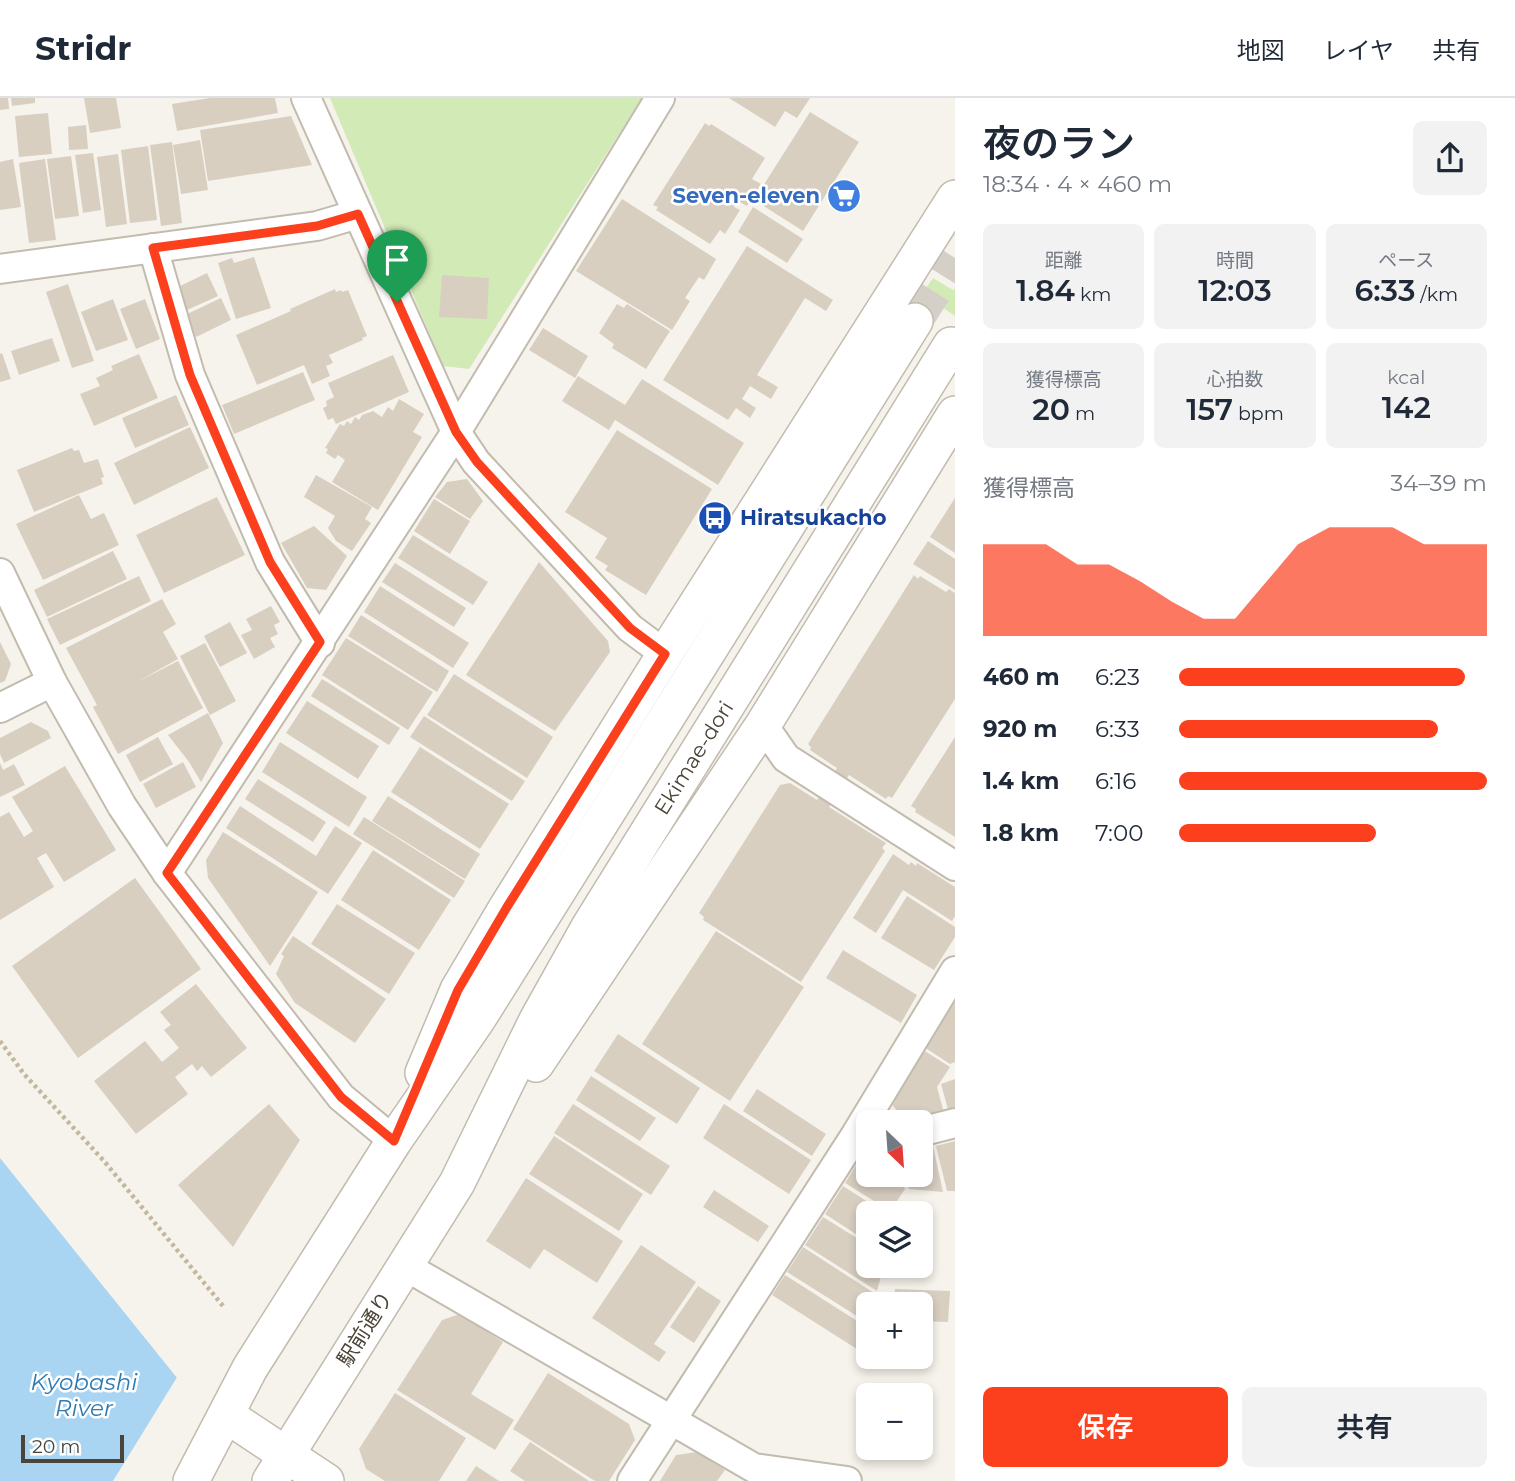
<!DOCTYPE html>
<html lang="ja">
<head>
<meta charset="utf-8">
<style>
	body { margin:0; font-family:Montserrat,"Noto Sans JP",sans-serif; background:#f2f2f3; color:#1f2937; height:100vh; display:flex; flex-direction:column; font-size:26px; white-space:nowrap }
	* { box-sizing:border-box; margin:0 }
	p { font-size:23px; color:#747a83 }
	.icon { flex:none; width:38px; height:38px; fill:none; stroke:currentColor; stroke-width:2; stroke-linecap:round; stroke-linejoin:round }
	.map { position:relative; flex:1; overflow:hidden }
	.side { display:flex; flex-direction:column; background:#fff; width:560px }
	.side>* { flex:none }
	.needle { width:46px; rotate:155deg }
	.tools { position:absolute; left:856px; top:1012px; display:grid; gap:14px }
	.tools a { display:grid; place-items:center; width:77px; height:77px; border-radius:10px; background:#fff; box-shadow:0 4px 10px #0003; font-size:35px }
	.scale { position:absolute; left:21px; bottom:18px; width:103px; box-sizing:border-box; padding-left:7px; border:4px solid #4b4439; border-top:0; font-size:19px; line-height:24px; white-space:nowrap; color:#4b4439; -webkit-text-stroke:5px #fff; paint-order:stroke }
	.pin { position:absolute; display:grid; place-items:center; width:60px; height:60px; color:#fff; margin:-72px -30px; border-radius:50% 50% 50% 0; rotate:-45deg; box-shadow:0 0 7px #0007 }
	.pin .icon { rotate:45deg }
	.round { display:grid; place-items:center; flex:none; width:74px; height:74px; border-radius:10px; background:#f2f2f3 }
	.overview { display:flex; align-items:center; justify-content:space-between; height:119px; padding:0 28px }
	h1 { font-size:38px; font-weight:600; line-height:52px }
	.figures { display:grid; grid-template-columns:repeat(3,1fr); gap:10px; height:119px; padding:7px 28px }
	.figures div { display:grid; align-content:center; border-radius:10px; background:#f2f2f3; text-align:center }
	.figures b { font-size:30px; font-weight:600 }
	.figures small { font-size:19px; font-weight:400 }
	.figures p { font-size:19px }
	.chart { height:196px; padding:14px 28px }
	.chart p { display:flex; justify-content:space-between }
	.chart svg { width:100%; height:126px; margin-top:7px; fill:#fc3f1d; opacity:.7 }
	.action { display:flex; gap:14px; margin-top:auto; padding:14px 28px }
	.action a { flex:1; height:80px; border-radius:10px; background:#fc3f1d; color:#fff; font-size:28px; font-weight:600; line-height:80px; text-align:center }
	.action a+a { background:#f2f2f3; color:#1f2937 }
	ul { padding:0 28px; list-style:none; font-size:23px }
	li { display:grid; grid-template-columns:112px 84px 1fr; align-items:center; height:52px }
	li i { height:18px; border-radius:9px; background:#fc3f1d }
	header { display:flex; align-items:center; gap:42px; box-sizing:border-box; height:98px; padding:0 35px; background:#fff; border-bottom:2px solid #e0e1e3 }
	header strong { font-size:33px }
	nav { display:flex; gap:38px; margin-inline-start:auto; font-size:24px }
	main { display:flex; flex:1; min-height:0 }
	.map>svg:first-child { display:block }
</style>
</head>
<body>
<header>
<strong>Stridr</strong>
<nav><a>地図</a><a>レイヤ</a><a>共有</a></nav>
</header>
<main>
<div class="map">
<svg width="955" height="1383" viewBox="0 0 955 1383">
	<rect width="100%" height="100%" fill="#f6f3ec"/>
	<!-- green -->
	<g fill="#d2eab5">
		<polygon points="330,0 642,0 469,271 443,268"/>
		<polygon points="933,180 953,192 955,190 955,218 922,196"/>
	</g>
	<!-- water -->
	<polygon fill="#a9d4f2" points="0,1060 260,1383 0,1383"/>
	<!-- pier -->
	<polygon fill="#f6f3ec" points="179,1276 245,1358 263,1383 113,1383"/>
	<!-- building -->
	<g fill="#d8cfc1">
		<polygon points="0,0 8,0 9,11 0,12"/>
		<polygon points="11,0 35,0 35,5 12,8"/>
		<polygon points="84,0 116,0 121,30 90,35"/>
		<polygon points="210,0 275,0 278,15 177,33 172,6"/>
		<polygon points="729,0 810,0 797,20 785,13 775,29"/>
		<polygon points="810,14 859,44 803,133 754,102"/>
		<polygon points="48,15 52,56 19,59 15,18"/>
		<polygon points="291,18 312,67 208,83 200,32"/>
		<polygon points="705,25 709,28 711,26 765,60 752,81 761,86 747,108 738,103 734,109 740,112 725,136 720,132 710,146 656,112 658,109 653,107"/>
		<polygon points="86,27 88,51 69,52 68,29"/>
		<polygon points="200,42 208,92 181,96 173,47"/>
		<polygon points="172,44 182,125 161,128 150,47"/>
		<polygon points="148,48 157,122 130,125 121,52"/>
		<polygon points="93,55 101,112 83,115 75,57"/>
		<polygon points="118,56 127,126 106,129 97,59"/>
		<polygon points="71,58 79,118 55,121 47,61"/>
		<polygon points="13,61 21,109 0,112 0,64"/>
		<polygon points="45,61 56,142 29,145 19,65"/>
		<polygon points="622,101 716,161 704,182 699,179 685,200 690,203 672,232 576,173"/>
		<polygon points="753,109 803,141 787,165 738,134"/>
		<polygon points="747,148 833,202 826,213 805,200 757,277 778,289 771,301 750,288 742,301 756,310 750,320 736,310 728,322 663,282"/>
		<polygon points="254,159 271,210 236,221 218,165 232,160 234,165"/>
		<polygon points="207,175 218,198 187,212 176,190"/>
		<polygon points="442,177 489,180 487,221 439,219"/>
		<polygon points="68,186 94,263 72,270 46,194"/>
		<polygon points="335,191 336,194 341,192 342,194 348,192 367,238 362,240 363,242 329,257 333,265 326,268 330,278 312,286 304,267 257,287 236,237 291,213 290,211"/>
		<polygon points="221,200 231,222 196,239 185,217"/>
		<polygon points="113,201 128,242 96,253 81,214"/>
		<polygon points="145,201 160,241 136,251 120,211"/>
		<polygon points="617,206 624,210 627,206 670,233 646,271 612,250 614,246 599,235"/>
		<polygon points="543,230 588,258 575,280 529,252"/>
		<polygon points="52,240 60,263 19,277 11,253"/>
		<polygon points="2,255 11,281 0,284 0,256"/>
		<polygon points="139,256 158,300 94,328 80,296 100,288 96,280 113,272 111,268"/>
		<polygon points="393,257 409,294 336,326 333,320 328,322 323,310 327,308 326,303 334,299 328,285"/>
		<polygon points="303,274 315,302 234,336 222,307"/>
		<polygon points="578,278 625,307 642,281 744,345 718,387 615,322 609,332 562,303"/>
		<polygon points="176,297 189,327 135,350 122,320"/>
		<polygon points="399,301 424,316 413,334 422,339 378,412 332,384 345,362 338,357 335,361 326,355 328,351 325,350 340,326 344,328 347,323 351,326 355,319 359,322 362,317 373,313 382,319 388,309 393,313"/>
		<polygon points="190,329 209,370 134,407 114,365"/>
		<polygon points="617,332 712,391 646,497 605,472 608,468 595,460 607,440 565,414"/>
		<polygon points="72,350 74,353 79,352 84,365 98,361 104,379 101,380 103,386 34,414 17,372"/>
		<polygon points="316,377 372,409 365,421 371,425 352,453 336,443 328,430 335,418 304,399"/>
		<polygon points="467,381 483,403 470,421 435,399 447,384"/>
		<polygon points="79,397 91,421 104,415 119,447 43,482 16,426"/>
		<polygon points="217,399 245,457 164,495 136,437"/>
		<polygon points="955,400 955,455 930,439"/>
		<polygon points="434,401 470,423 450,456 414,433"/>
		<polygon points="714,409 721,414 711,429 704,425"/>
		<polygon points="314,428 347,458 326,492 307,490 281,445"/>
		<polygon points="413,437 488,484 473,507 398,460"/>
		<polygon points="928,443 955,461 955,492 913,466"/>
		<polygon points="113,453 127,481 47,519 34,492"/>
		<polygon points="539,464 608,543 610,554 555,633 466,577"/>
		<polygon points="395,465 466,510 454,529 382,484"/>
		<polygon points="914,477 918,481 920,478 946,494 949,491 955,495 955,601 892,700 888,698 886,701 849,677 829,709 886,745 882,750 885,753 801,884 703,822 704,819 699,815 780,687 790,685 817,702 837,670 810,652 811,649 808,646"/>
		<polygon points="139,478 151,503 60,547 47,521"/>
		<polygon points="380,488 469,545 453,570 364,514"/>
		<polygon points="162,501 176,526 163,534 178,561 137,584 178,563 203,610 118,656 93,609 97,607 66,550"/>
		<polygon points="271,508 280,524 274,527 278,536 270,540 275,549 254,561 241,537 252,532 246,521"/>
		<polygon points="361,517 449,573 437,594 348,538"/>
		<polygon points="230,524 247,555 220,569 204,538"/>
		<polygon points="346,540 433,594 408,632 322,577"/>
		<polygon points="0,544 11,566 5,583 0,585"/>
		<polygon points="205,545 236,603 210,617 180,558"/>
		<polygon points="454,576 553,639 527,680 427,617"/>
		<polygon points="322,581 400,630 389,647 311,598"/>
		<polygon points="307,603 379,648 358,681 286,635"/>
		<polygon points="208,615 223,645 201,684 189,664 168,637"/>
		<polygon points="424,618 525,683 512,703 410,639"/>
		<polygon points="31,624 48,633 51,640 4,665 0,656 0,640"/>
		<polygon points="158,639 173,666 140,684 126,657"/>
		<polygon points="955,639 955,739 915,714 916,711 911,708"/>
		<polygon points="280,644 367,699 349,729 262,674"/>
		<polygon points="420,649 509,706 480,751 391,694"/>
		<polygon points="183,664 196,689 156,710 143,686"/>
		<polygon points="0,665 3,672 14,666 25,687 0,699"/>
		<polygon points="65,668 116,752 64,784 46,755 37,760 54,789 0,822 0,719 9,714 24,739 33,733 12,699"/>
		<polygon points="258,681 326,724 313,744 245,701"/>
		<polygon points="388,698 480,756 465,781 372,723"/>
		<polygon points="240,708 316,758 335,728 362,745 328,796 226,730"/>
		<polygon points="364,719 465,783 454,800 353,736"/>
		<polygon points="223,734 318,794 270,868 208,780 206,762"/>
		<polygon points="373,752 451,802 419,852 341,802"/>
		<polygon points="893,756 909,767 911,764 916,768 917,765 955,789 955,818 952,823 903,792 876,835 853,820"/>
		<polygon points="135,780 201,871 78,960 12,868"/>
		<polygon points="907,798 955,829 955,839 934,872 881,840"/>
		<polygon points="337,806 415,855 389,896 311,846"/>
		<polygon points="716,833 804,889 730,1003 642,946"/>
		<polygon points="293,838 386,901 355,945 295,905 276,876 284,858 281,856"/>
		<polygon points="843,852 917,897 901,925 826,880"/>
		<polygon points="196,886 247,950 211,979 202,968 197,973 192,966 175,979 188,996 136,1036 94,983 145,943 162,964 179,950 164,932 171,927 160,914"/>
		<polygon points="955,903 955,964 950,966 924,949"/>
		<polygon points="618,936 700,990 677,1026 594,973"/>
		<polygon points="923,952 950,969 937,989 944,1015 906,1024 890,1004"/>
		<polygon points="591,978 656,1020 640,1043 576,1002"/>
		<polygon points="955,981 955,1013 949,1015 941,986"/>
		<polygon points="757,991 826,1036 812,1058 743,1013"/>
		<polygon points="269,1006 300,1042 233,1149 178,1087"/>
		<polygon points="573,1006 670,1068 651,1097 554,1035"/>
		<polygon points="724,1006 811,1062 789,1096 703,1040"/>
		<polygon points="554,1038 643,1096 619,1133 529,1076"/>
		<polygon points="955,1043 955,1093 947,1093 936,1048"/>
		<polygon points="933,1048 943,1094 909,1091 906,1076 920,1076 920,1050"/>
		<polygon points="868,1059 868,1076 898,1076 905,1091 890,1113 845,1085 858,1064"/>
		<polygon points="526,1080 623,1143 597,1185 544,1151 530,1171 486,1143"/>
		<polygon points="843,1088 885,1115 868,1115 868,1144 825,1116"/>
		<polygon points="714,1092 769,1128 758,1144 703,1109"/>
		<polygon points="823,1119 868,1147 868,1167 884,1167 877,1193 805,1147"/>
		<polygon points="641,1147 696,1184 654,1246 666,1254 659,1264 592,1220"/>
		<polygon points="803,1149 877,1197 876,1206 868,1206 868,1225 787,1174"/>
		<polygon points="785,1177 868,1230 868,1241 860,1253 772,1197"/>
		<polygon points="698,1188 721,1203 694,1245 670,1229"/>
		<polygon points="895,1191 950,1193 948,1224 920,1223 920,1206 894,1206"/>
		<polygon points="460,1216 503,1244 471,1296 514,1322 495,1352 397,1292 442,1222"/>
		<polygon points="548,1275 629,1326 635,1342 609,1383 595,1383 513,1331"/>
		<polygon points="395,1295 466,1340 439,1383 385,1383 366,1371 359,1351"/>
		<polygon points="530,1344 589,1383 525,1383 510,1373"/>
		<polygon points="697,1354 725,1372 717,1383 660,1383 676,1357"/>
		<polygon points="476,1368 499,1383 466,1383"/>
	</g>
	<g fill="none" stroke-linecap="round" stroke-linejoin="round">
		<!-- tertiary-tunnel -->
		<polyline stroke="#d4d0c8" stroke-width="35" stroke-dasharray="35 18" stroke-linecap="butt" points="915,223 955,160"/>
		<!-- minor casing -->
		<g stroke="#c2bbae" stroke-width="32">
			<g id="minor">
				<polyline points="306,0 456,334 476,364 630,530 665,556"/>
				<polyline points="153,150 190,277 270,464 320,545"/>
				<polyline points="0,171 317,128 358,116"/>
				<polyline points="0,475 52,584 122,708 167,775 341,999 394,1043"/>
				<polyline points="0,610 52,584"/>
				<polyline points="763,627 786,660 955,768"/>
				<polyline points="167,775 456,334 660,0"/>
				<polyline points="920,1034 955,1025"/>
				<polyline points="405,1168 754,1370 847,1383"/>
				<polyline points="632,1383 855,1038 955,873"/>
			</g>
		</g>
		<!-- tertiary casing -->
		<g stroke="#c2bbae" stroke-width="38">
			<g id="tertiary">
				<polyline points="536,966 763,627 955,316"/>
				<polyline points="423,975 458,892 507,809 665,556 955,100"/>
				<polyline points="226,1317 326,1383"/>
				<polyline points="191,1383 250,1270 394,1043 479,919 915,223"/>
				<polyline points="270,1383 457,1085 537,922 589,829 951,247"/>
			</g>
		</g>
		<!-- path -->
		<polyline stroke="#c4b79f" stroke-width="4.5" stroke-dasharray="3.5 3.5" stroke-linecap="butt" points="0,943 24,976 104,1063 223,1208"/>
		<!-- minor -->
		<use href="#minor" stroke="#fff" stroke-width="28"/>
		<!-- tertiary -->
		<use href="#tertiary" stroke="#fff" stroke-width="35"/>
	</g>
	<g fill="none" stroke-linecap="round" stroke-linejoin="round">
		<!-- route casing -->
		<g stroke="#fff" stroke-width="14">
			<polygon id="route" points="358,116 456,334 477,364 630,530 665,556 507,809 458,892 394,1043 341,999 167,775 320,544 270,464 190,277 153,150 317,128"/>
		</g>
		<!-- route -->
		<use href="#route" stroke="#fc3f1d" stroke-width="9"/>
	</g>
	<!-- icons -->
	<defs>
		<g id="supermarket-disc" transform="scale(1.75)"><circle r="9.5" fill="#3f7fe0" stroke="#fff"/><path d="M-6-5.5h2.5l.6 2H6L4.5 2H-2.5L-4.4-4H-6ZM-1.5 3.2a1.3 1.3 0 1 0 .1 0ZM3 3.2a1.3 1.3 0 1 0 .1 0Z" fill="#fff"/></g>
		<g id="bus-disc" transform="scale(1.75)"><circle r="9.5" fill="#1a4fb4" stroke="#fff"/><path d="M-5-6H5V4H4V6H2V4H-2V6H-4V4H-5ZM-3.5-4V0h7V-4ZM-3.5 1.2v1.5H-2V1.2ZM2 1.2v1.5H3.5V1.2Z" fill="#fff"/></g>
	</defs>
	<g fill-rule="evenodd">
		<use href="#supermarket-disc" x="844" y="98"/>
		<use href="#bus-disc" x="715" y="420"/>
	</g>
	<g text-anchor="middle" stroke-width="5" stroke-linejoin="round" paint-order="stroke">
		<!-- shop labels -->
		<g font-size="21" font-weight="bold" fill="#366cbe" stroke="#fff" text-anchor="end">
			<text x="820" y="105">Seven-eleven</text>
		</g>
		<!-- transit labels -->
		<g font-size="21" font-weight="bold" fill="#164399" stroke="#fff" text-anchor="start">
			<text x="740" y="427">Hiratsukacho</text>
		</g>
		<!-- street labels -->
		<g font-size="21" fill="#4b4439" stroke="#fff">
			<text transform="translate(694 660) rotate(-58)" y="7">Ekimae-dori</text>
			<text transform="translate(365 1231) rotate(-58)" y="7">駅前通り</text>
		</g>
		<!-- water labels -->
		<g font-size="23" font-style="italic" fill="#2e7ab2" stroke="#fff">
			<text x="84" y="1292">Kyobashi<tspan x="84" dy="26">River</tspan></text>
		</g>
	</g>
</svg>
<div class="tools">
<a><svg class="needle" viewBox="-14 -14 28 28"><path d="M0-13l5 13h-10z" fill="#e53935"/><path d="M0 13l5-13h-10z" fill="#747a83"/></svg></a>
<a><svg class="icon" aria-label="layers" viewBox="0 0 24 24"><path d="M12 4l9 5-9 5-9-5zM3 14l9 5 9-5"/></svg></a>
<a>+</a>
<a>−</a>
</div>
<div class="scale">20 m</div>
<div class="pin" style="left:397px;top:204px;background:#1e9e55"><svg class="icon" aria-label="arrive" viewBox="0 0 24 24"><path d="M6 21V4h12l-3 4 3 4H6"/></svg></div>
</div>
<section class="side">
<div class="overview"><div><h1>夜のラン</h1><p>18:34 · 4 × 460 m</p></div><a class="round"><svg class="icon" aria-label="share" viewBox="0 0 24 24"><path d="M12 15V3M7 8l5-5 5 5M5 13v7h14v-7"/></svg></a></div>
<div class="figures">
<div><p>距離</p><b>1.84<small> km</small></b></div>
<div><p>時間</p><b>12:03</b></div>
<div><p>ペース</p><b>6:33<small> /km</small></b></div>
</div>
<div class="figures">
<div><p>獲得標高</p><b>20<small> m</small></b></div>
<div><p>心拍数</p><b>157<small> bpm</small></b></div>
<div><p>kcal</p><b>142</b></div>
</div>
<div class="chart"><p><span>獲得標高</span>34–39 m</p>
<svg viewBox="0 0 160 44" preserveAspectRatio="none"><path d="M0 44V12L10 12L20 12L30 19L40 19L50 25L60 32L70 38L80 38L90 25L100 12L110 6L120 6L130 6L140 12L150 12L160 12V44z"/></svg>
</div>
<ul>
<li><b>460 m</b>6:23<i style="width:93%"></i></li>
<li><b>920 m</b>6:33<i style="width:84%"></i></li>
<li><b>1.4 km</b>6:16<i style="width:100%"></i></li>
<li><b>1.8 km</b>7:00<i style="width:64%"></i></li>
</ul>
<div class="action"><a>保存</a><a>共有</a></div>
</section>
</main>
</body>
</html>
